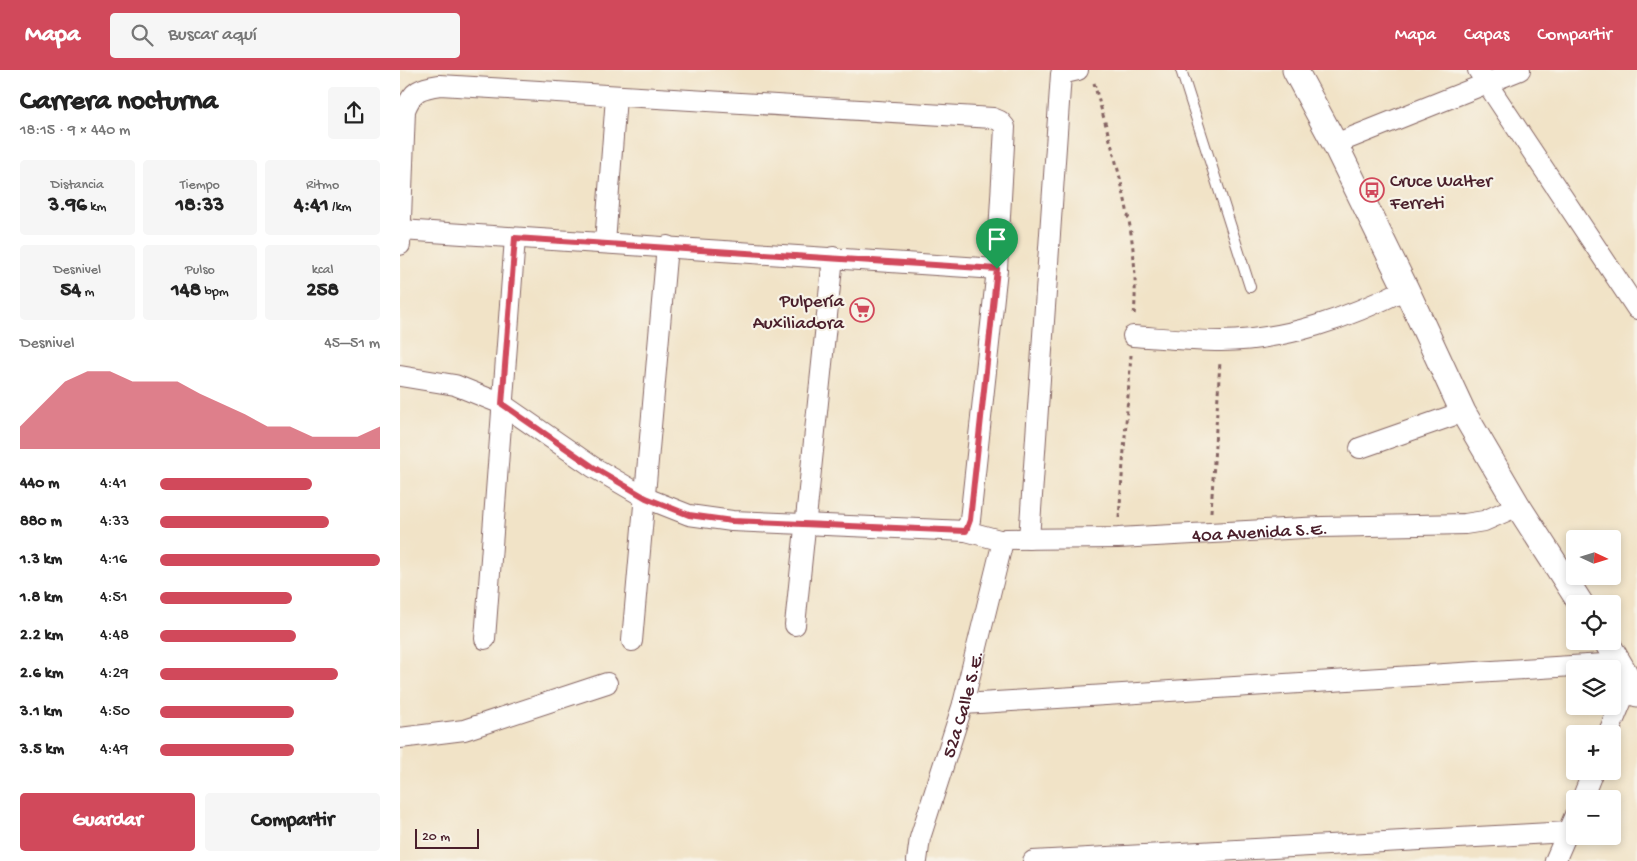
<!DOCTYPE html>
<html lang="es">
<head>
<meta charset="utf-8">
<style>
	body { margin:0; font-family:"Gochi Hand",sans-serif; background:#f6f6f6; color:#222; height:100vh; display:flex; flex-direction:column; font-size:19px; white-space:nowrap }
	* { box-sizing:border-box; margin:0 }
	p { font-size:16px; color:#767676 }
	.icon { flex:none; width:28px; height:28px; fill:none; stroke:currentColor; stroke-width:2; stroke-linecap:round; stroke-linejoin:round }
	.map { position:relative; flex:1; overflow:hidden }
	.details { display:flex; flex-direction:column; background:#fff; width:400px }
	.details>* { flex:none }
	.needle { width:32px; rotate:94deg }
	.controls { position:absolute; left:1166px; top:460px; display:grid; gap:10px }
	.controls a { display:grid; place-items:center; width:55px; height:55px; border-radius:5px; background:#fff; box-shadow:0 2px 8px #0003; font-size:25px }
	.scale { position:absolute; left:15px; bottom:12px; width:64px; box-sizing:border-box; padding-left:5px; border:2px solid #4a1f2b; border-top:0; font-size:14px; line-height:18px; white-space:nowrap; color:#4a1f2b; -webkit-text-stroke:4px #f7f3e8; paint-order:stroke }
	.pin { position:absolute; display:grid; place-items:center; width:42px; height:42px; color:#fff; margin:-51px -21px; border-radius:50% 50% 50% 0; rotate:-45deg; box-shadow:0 0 5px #0007 }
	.pin .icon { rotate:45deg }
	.round { display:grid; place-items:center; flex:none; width:52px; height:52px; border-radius:5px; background:#f6f6f6 }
	.head { display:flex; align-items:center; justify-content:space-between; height:85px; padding:0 20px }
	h1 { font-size:28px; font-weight:700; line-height:38px }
	.figures { display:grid; grid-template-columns:repeat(3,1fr); gap:8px; height:85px; padding:5px 20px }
	.figures div { display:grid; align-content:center; border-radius:5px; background:#f6f6f6; text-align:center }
	.figures b { font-size:21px; font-weight:700 }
	.figures small { font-size:14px; font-weight:400 }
	.figures p { font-size:14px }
	.chart { height:140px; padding:10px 20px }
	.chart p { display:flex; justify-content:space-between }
	.chart svg { width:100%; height:90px; margin-top:5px; fill:#d1495b; opacity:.7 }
	.button { display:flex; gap:10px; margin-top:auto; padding:10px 20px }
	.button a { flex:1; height:58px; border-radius:5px; background:#d1495b; color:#fff; font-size:20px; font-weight:700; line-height:58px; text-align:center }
	.button a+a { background:#f6f6f6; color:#222 }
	ul { padding:0 20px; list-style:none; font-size:16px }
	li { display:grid; grid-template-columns:80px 60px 1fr; align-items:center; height:38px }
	li i { height:12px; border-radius:6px; background:#d1495b }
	header { display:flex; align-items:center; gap:30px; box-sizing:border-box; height:70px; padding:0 25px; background:#d1495b; color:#fff }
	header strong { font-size:24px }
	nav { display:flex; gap:28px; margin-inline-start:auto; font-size:18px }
	.search { width:350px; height:45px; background:#f6f6f6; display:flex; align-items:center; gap:12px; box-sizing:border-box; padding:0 18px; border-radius:5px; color:#767676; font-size:19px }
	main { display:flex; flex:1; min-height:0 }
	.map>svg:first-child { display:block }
</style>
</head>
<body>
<header>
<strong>Mapa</strong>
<div class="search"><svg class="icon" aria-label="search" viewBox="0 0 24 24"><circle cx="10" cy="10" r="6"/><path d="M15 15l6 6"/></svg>Buscar aquí</div>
<nav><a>Mapa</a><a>Capas</a><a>Compartir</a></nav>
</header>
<main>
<section class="details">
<div class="head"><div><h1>Carrera nocturna</h1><p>18:15 · 9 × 440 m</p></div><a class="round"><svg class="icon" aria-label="share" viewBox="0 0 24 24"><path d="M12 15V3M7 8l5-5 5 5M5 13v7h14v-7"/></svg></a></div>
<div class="figures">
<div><p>Distancia</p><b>3.96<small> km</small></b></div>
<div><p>Tiempo</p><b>18:33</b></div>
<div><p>Ritmo</p><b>4:41<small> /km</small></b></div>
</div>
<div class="figures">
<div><p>Desnivel</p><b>54<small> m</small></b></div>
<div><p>Pulso</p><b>148<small> bpm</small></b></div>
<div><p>kcal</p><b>258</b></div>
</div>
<div class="chart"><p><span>Desnivel</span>45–51 m</p>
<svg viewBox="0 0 160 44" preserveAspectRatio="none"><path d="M0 44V33L10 22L20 11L30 6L40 6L50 11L60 11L70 11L80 17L90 22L100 27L110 33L120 33L130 38L140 38L150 38L160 33V44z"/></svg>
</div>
<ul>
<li><b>440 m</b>4:41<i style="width:69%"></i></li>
<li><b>880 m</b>4:33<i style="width:77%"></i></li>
<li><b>1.3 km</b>4:16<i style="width:100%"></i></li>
<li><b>1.8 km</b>4:51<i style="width:60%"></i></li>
<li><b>2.2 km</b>4:48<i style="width:62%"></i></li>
<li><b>2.6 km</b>4:29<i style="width:81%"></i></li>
<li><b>3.1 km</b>4:50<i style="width:61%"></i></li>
<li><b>3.5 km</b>4:49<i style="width:61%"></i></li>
</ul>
<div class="button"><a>Guardar</a><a>Compartir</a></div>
</section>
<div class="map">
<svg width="1237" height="791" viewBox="0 0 1237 791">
	<rect width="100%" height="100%" fill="#f7f3e8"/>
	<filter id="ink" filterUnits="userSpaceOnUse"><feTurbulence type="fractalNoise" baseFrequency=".02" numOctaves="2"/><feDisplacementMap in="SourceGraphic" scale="10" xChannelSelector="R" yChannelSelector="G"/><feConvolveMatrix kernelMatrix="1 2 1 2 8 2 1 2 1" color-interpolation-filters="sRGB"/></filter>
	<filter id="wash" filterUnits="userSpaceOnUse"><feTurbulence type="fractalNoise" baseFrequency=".0096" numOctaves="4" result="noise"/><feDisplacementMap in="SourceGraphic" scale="20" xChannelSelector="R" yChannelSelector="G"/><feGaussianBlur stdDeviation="1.12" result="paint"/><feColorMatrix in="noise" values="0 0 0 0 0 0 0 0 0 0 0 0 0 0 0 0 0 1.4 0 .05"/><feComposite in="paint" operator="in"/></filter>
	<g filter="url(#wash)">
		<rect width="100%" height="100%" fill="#f1e3c7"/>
	</g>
	<g filter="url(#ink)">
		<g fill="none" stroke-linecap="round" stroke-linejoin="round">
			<!-- service casing -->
			<g stroke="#846462" stroke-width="12">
				<polyline id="service" points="781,0 850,217"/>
			</g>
			<!-- minor casing -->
			<g stroke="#846462" stroke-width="22">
				<g id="minor">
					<polyline points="1078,0 1237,239"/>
					<polyline points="935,74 1120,0"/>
					<polyline points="1,160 597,199"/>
					<polyline points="205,173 216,27"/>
					<path d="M 0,175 L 5,40 C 13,20 20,18 40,15 L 593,48 L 600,51 L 605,57 L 597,199 L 570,450 L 566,461 L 332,451 L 289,445 L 246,428 L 193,397 L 102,334 L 55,315 L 0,306"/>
					<path d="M 733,266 C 762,268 791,271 821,271 C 887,270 948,248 1006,219"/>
					<polyline points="960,378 1063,342"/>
					<polyline points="566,461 603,471"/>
					<polyline points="629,469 661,4 678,0"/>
					<polyline points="395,555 433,187"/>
					<polyline points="85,569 115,168"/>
					<polyline points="232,571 267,176"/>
					<polyline points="563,634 1220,593"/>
					<polyline points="1208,664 1230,611"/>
					<polyline points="0,668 64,660 207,613"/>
					<polyline points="1182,729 1193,701"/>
					<path id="s1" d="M 517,791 L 520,768 L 563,634 L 602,475 L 606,469 L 718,468 L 922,457 L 1065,454 L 1084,451 L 1118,436"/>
					<polyline points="633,791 1168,762"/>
					<polyline points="1155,791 1175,745"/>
				</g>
			</g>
			<!-- tertiary casing -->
			<g stroke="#846462" stroke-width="27">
				<g id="tertiary">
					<polyline points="895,0 935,74 1006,219 1063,342 1118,436 1181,534"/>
					<polyline points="1206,571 1237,624"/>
				</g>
			</g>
			<!-- path -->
			<g stroke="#846462" stroke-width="3" stroke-dasharray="4 4" stroke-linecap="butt">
				<path d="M 694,13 C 715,90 741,164 734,246"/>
				<polyline points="811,442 820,291"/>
				<polyline points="719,448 731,285"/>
			</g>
			<!-- service -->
			<use href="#service" stroke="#fff" stroke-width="10"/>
			<!-- minor -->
			<use href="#minor" stroke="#fff" stroke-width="20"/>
			<!-- tertiary -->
			<use href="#tertiary" stroke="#fff" stroke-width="25"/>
		</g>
	</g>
	<g fill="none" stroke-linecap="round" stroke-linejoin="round" filter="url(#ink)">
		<!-- route casing -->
		<g stroke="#fff" stroke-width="10">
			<polygon id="route" points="115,168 597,199 570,450 566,461 332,451 289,445 246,428 193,397 102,334"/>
		</g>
		<!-- route -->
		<use href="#route" stroke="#d1495b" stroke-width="6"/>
	</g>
	<!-- icons -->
	<defs>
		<g id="bus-ring" transform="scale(1.25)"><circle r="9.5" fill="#f7f3e8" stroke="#d1495b" stroke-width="1.5"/><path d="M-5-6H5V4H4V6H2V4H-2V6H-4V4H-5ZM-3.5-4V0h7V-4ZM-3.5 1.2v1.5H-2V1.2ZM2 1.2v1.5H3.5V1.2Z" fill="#d1495b"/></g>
		<g id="supermarket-ring" transform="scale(1.25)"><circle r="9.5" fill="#f7f3e8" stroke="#d1495b" stroke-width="1.5"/><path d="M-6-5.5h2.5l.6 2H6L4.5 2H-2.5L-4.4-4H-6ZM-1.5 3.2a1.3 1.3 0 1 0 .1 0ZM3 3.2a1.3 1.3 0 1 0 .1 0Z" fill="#d1495b"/></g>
	</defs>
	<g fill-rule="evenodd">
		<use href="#bus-ring" x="972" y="120"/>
		<use href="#supermarket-ring" x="462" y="240"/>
	</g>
	<g text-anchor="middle" stroke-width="4.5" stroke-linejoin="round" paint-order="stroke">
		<!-- poi labels -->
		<g font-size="19" fill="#4a1f2b" stroke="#f7f3e8" text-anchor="start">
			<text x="990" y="116">Cruce Walter<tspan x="990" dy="22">Ferreti</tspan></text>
			<text x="444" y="236" text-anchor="end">Pulpería<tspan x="444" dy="22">Auxiliadora</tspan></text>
		</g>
		<!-- street labels -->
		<g font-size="19" fill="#4a1f2b" stroke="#f7f3e8">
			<text dy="7" stroke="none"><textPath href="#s1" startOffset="589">40a Avenida S.E.</textPath></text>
			<text dy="7" stroke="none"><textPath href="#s1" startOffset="164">52a Calle S.E.</textPath></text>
		</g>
	</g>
</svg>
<div class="controls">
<a><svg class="needle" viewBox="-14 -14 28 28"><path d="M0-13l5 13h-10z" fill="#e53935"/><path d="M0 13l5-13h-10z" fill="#767676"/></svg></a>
<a><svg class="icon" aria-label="locate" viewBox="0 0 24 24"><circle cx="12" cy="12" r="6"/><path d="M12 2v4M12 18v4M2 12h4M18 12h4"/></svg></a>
<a><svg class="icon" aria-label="layers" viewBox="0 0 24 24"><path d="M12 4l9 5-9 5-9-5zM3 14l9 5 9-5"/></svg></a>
<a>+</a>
<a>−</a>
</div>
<div class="scale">20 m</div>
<div class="pin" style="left:597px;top:199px;background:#1e9e55"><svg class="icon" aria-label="arrive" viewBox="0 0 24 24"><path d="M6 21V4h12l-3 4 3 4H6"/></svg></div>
</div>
</main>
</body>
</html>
